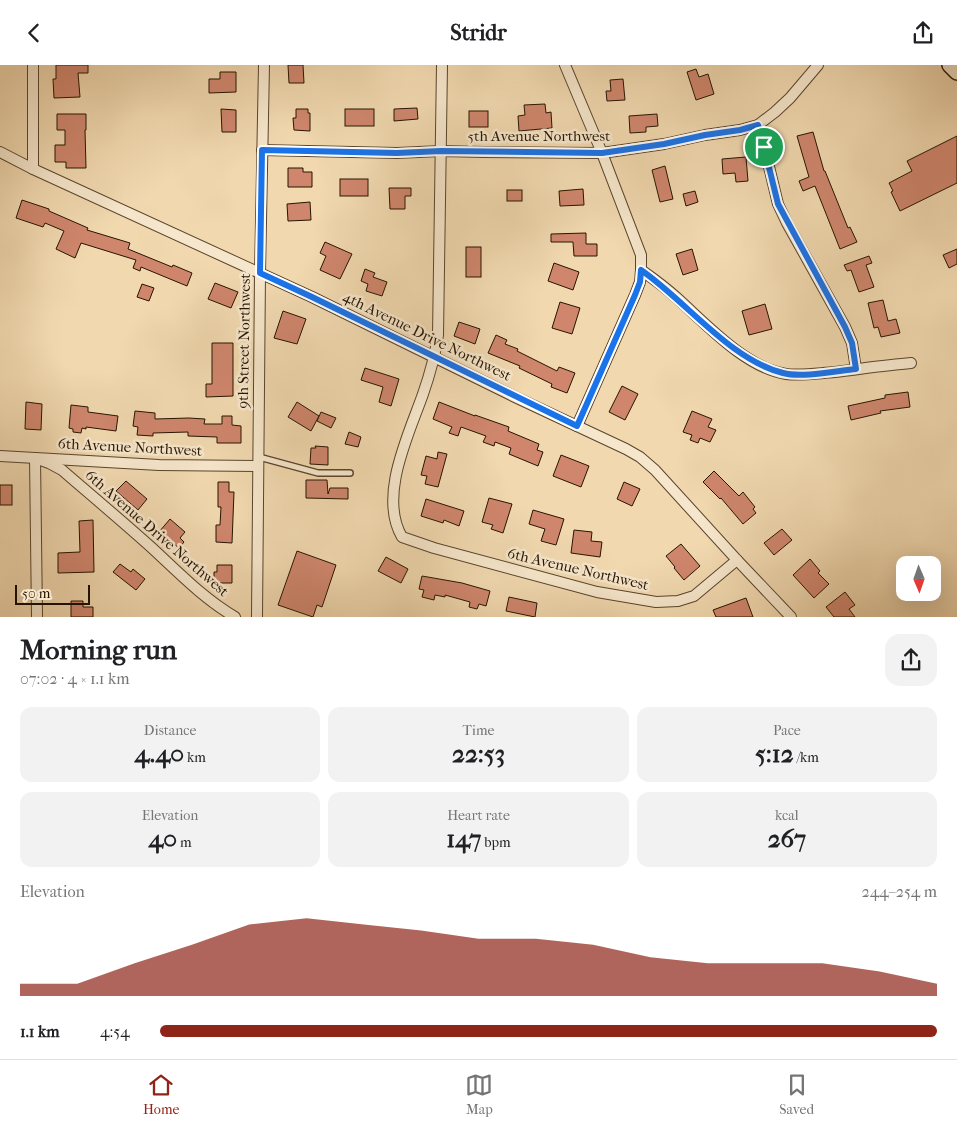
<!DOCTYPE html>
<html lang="en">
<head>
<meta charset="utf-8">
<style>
	body { margin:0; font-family:"IM FELL French Canon",serif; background:#f2f2f2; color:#202124; height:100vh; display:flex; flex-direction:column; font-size:19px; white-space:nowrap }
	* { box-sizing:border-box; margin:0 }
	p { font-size:16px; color:#757577 }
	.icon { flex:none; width:28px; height:28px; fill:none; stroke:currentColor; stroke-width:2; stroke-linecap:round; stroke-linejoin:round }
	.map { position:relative; height:552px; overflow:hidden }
	.sheet { display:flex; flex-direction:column; background:#fff; flex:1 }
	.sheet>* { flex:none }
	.needle { width:32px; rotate:178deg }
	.controls { position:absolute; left:896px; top:491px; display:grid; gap:10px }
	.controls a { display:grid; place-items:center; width:45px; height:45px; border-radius:10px; background:#fff; box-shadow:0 5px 20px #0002; font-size:25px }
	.scale { position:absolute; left:15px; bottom:12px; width:75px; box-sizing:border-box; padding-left:5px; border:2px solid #261400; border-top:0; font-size:14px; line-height:18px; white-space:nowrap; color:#261400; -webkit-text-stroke:4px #f6e6cb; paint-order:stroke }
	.pin { position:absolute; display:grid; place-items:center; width:42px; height:42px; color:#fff; margin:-21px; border:2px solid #fff; border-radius:50%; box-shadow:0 1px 5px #0007 }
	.round { display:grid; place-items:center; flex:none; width:52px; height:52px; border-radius:15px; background:#f2f2f2 }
	.headline { display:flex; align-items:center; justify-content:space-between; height:85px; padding:0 20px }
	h1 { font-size:28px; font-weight:700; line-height:38px }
	.metrics { display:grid; grid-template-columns:repeat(3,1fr); gap:8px; height:85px; padding:5px 20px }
	.metrics div { display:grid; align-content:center; border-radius:12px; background:#f2f2f2; text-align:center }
	.metrics b { font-size:25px; font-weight:700 }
	.metrics small { font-size:14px; font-weight:400 }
	.metrics p { font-size:14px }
	.chart { height:140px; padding:10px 20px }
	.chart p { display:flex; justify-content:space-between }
	.chart svg { width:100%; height:90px; margin-top:5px; fill:#8f2418; opacity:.7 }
	ul { padding:0 20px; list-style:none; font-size:16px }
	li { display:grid; grid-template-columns:80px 60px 1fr; align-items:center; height:38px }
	li i { height:12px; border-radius:6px; background:#8f2418 }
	header { display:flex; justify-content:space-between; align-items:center; height:65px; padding:0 20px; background:#fff; font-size:22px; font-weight:700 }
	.tab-bar { display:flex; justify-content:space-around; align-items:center; height:70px; border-top:1px solid #e0e0e0; background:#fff; font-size:14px; color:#757577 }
	.tab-bar a { display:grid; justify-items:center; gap:2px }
	.tab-bar .selected { color:#8f2418 }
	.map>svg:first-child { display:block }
</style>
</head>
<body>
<header><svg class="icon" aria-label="back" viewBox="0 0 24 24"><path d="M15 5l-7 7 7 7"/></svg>Stridr<svg class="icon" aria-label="share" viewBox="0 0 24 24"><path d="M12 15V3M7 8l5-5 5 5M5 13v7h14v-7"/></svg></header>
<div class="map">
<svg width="957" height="552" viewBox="0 0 957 552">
	<rect width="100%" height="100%" fill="#f1d8af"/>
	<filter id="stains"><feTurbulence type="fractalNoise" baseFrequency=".004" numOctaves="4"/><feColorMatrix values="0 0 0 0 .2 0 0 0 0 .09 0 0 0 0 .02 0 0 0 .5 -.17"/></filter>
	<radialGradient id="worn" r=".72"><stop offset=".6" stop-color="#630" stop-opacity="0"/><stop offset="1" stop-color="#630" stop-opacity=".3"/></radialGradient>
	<!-- building -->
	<g fill="#cf866d" stroke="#261400">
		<polygon points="56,0 88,0 88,8 78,8 80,32 54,33 53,14 56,14"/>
		<polygon points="288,0 303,0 304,18 289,18"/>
		<polygon points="696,4 699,12 708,9 714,29 696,35 687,7"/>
		<polygon points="220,7 236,7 236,27 209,28 209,14 220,14"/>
		<polygon points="623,14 625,35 607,36 606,26 611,26 610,15"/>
		<polygon points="545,39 546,48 551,47 552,63 519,66 518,51 525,50 524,40"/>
		<polygon points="417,43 418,54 394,56 394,44"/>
		<polygon points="221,44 236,45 236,67 222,67"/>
		<polygon points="296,44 308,44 308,48 310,48 310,66 294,65 293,53 296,53"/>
		<rect x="345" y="44" width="29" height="17"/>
		<rect x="469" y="46" width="19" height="16"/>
		<polygon points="57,49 86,49 86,65 85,65 86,103 66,103 66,97 55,97 55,80 65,80 65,65 57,65"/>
		<polygon points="657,49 658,61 646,62 646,67 630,68 629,51"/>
		<polygon points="813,67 824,106 825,106 848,163 850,162 857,177 840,184 815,121 803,126 799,116 809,112 797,71"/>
		<polygon points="957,71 957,118 900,146 891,127 893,126 889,118 912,106 907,96"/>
		<polygon points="746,92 748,116 736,117 735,108 723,109 722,94"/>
		<polygon points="665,101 673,134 660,137 652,105"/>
		<polygon points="288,103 303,103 303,107 312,107 312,122 288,122"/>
		<rect x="340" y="114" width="28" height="17"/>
		<polygon points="389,123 411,123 411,131 405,131 405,144 390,144"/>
		<polygon points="583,124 584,140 560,141 559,126"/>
		<rect x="507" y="125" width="15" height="11"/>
		<polygon points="695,126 698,137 686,141 683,129"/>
		<polygon points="22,135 49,144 49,146 88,163 87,165 130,178 128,184 172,202 173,200 192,208 187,221 141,202 140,206 133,203 136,195 81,178 75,193 56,184 64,166 45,158 43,162 16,153"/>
		<polygon points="310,137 311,155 288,156 287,139"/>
		<polygon points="586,168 586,179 597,179 597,191 574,191 573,177 551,177 551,169"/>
		<polygon points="325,177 352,189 340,214 320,205 326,191 320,188"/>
		<rect x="466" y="182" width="15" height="30"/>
		<polygon points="692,184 698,205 683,210 676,189"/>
		<polygon points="957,184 957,199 949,203 943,190"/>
		<polygon points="869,191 872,198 866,200 874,222 859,227 851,205 847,206 844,200"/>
		<polygon points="554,198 579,207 573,225 548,216"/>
		<polygon points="365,204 375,208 373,212 387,217 382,231 366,226 368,219 361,216"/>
		<polygon points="215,218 238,227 231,243 208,234"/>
		<polygon points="142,219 154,223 149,236 137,232"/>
		<polygon points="883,235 888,256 896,254 900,268 881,272 878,262 874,263 868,238"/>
		<polygon points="560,237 580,243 572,269 552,263"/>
		<polygon points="765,239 772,264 749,270 742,246"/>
		<polygon points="283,246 306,254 297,279 274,273"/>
		<polygon points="459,257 480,264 475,279 454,271"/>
		<polygon points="496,270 507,275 505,279 518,284 517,286 557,306 559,302 575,308 567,328 551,322 552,319 519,303 520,301 488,288"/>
		<polygon points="212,278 233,278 233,331 206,332 206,319 212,319"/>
		<polygon points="365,303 399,314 391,341 379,337 383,322 361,315"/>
		<polygon points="622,321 638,329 625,355 609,347"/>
		<polygon points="908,327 910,342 880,346 881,348 851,355 848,341 885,333 885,330"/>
		<polygon points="26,337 42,339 41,365 25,364"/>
		<polygon points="297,337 319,351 311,366 288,352"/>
		<polygon points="439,337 475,351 475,350 509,362 508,366 539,379 537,385 543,387 538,401 509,389 511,383 495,377 494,381 483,377 486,371 461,362 458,371 449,368 452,362 433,354"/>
		<polygon points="71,340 88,342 88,347 118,351 116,366 86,362 86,364 82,363 81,368 73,367 73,364 69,363"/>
		<polygon points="135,346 155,348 155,354 189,353 205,354 204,359 222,359 222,351 232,351 232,360 241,361 241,378 217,378 217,372 188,371 188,367 153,368 153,371 137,370 138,362 133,361"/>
		<polygon points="692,346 712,354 708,362 716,365 710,377 700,373 698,378 690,375 692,370 683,367"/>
		<polygon points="321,347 336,353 331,363 317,356"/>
		<polygon points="349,367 361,372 358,382 345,379"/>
		<polygon points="315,381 328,382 328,400 310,399 311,383 316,383"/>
		<polygon points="438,387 447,389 438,422 425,419 427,411 421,410 426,391 437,394"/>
		<polygon points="561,390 589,401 581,422 553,411"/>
		<polygon points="714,406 739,431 743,427 755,442 753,444 756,448 743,459 721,433 720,434 703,417"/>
		<polygon points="306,415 327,415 328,429 330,423 348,423 348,434 306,433"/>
		<polygon points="126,416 147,434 138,445 116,426"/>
		<polygon points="218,417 229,417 229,427 234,427 232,478 216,477 216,460 220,460 221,442 218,442"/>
		<polygon points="624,417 640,424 632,441 617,434"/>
		<rect x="0" y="420" width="12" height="20"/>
		<polygon points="489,433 512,439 503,468 491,464 493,460 482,457"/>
		<polygon points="426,434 464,446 459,461 444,455 443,458 421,451"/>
		<polygon points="533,445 564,454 556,480 541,476 545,464 529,459"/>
		<polygon points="170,454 185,467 180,473 184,477 179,483 159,467"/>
		<polygon points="93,455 94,507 58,508 58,488 80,487 79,456"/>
		<polygon points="782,464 792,475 774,490 764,478"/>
		<polygon points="574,465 592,467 591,476 602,477 600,492 571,488"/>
		<polygon points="681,479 700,501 684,515 674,503 675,502 666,491"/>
		<polygon points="297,486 336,500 322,542 317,540 313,552 278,540"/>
		<polygon points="386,492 408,504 401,518 378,506"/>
		<polygon points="810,494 820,506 818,508 829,519 814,533 793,510"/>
		<polygon points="120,499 131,507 133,504 145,514 136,525 113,507"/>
		<polygon points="217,500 232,500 232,518 214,518 214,507 217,507"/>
		<polygon points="422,511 462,518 490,526 486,541 479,539 477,544 469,542 470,537 445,530 445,532 435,530 434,535 422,532 424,525 419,524"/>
		<polygon points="845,527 855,540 849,544 855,552 834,552 826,542"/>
		<polygon points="509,532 537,538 535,552 506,546"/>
		<polygon points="746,533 753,552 716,552 713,545"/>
		<polygon points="71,536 83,536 83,542 93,542 93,552 71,552"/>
	</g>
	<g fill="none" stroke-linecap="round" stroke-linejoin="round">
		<!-- lane casing -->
		<g stroke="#59452c" stroke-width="8">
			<polyline id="lane" points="259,392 318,408 350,408"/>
		</g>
		<!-- street casing -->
		<g stroke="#59452c" stroke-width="12">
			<g id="street">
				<path d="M 442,0 L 438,270 C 435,291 430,309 423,329 C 409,369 378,431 402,472 L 434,483 L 597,527 L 656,537 L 678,536 L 694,531 L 737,495"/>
				<polyline points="565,0 602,88 641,190 641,205 640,217 635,230 577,361"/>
				<polyline points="758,60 764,81 778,139 787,158 845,262 852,278 856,304"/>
				<polyline points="262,85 397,88 441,86 484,87 602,88 664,79 705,70 740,65 758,60 775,47 790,33 818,0"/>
				<polyline points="0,87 33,104 312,232 515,332 626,384 640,392 655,405 737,495 791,552"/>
				<polyline points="33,104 33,0"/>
				<path d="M 641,205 C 654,214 666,223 677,233 C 706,259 746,303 786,309 C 802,311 819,308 835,307 C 860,304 886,300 911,298"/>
				<polyline points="0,391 159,400 258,401"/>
				<path d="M 37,552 L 35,393 L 49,398 L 62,405 C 92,431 122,456 152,483 C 178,507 204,534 235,552"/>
				<polyline points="257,552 260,208 264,0"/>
			</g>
		</g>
		<!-- secondary casing -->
		<g stroke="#261400" stroke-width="18">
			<polyline id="secondary" points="950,0 957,7"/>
		</g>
		<!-- lane -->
		<use href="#lane" stroke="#f6e6cb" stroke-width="5"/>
		<!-- street -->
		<use href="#street" stroke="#f6e6cb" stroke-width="10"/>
		<!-- secondary -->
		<use href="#secondary" stroke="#f6e6cb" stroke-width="15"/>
	</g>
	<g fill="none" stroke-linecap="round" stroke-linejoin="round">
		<!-- route casing -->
		<g stroke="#fff" stroke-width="10">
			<path id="route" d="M 758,60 L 764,82 L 778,139 L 845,262 L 852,278 L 856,304 C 836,306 802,313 783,308 C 730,295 686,236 641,205 L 640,217 L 635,230 L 577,361 L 312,232 L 260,208 L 262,85 L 397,88 L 441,86 L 602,88 L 664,79 L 705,70 L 740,65 Z"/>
		</g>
		<!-- route -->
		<use href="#route" stroke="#1a73e8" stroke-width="6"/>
	</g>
	<g text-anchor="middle" stroke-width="5" stroke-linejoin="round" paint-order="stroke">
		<!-- street labels -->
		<g font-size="15" fill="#261400" stroke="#f6e6cb">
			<text x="539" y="76">5th Avenue Northwest</text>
			<text transform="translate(427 271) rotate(26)" y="5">4th Avenue Drive Northwest</text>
			<text transform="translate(244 276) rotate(-89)" y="5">9th Street Northwest</text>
			<text transform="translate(130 382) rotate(3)" y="5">6th Avenue Northwest</text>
			<text transform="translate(157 468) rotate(41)" y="5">6th Avenue Drive Northwest</text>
			<text transform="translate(578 504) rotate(13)" y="5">6th Avenue Northwest</text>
		</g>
	</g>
	<rect width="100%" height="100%" filter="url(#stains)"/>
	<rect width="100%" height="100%" fill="url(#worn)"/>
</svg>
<div class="controls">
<a><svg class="needle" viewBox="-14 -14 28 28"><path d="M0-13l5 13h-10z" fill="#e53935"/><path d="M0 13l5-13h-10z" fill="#757577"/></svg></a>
</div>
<div class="scale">50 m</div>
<div class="pin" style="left:764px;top:82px;background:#1e9e55"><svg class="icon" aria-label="arrive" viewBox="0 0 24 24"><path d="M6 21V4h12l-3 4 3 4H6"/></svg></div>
</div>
<section class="sheet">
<div class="headline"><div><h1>Morning run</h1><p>07:02 · 4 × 1.1 km</p></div><a class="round"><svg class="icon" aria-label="share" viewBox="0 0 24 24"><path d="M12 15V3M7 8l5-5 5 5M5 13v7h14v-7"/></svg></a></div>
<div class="metrics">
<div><p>Distance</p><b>4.40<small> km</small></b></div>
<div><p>Time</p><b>22:53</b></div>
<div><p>Pace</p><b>5:12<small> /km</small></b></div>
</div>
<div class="metrics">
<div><p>Elevation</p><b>40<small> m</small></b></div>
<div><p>Heart rate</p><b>147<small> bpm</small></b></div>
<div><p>kcal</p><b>267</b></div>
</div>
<div class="chart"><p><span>Elevation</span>244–254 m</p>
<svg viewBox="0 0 160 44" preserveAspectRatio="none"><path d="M0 44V38L10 38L20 28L30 19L40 9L50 6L60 9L70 12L80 16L90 16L100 19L110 25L120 28L130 28L140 28L150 32L160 38V44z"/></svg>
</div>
<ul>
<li><b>1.1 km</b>4:54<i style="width:100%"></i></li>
</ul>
</section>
<nav class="tab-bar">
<a class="selected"><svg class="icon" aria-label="home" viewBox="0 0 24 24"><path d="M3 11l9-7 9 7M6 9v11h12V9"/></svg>Home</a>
<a><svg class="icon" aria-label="map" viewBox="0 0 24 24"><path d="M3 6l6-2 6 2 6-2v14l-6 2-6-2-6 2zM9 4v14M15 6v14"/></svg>Map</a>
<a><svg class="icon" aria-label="saved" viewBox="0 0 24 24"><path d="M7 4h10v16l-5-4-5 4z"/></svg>Saved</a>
</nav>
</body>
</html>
